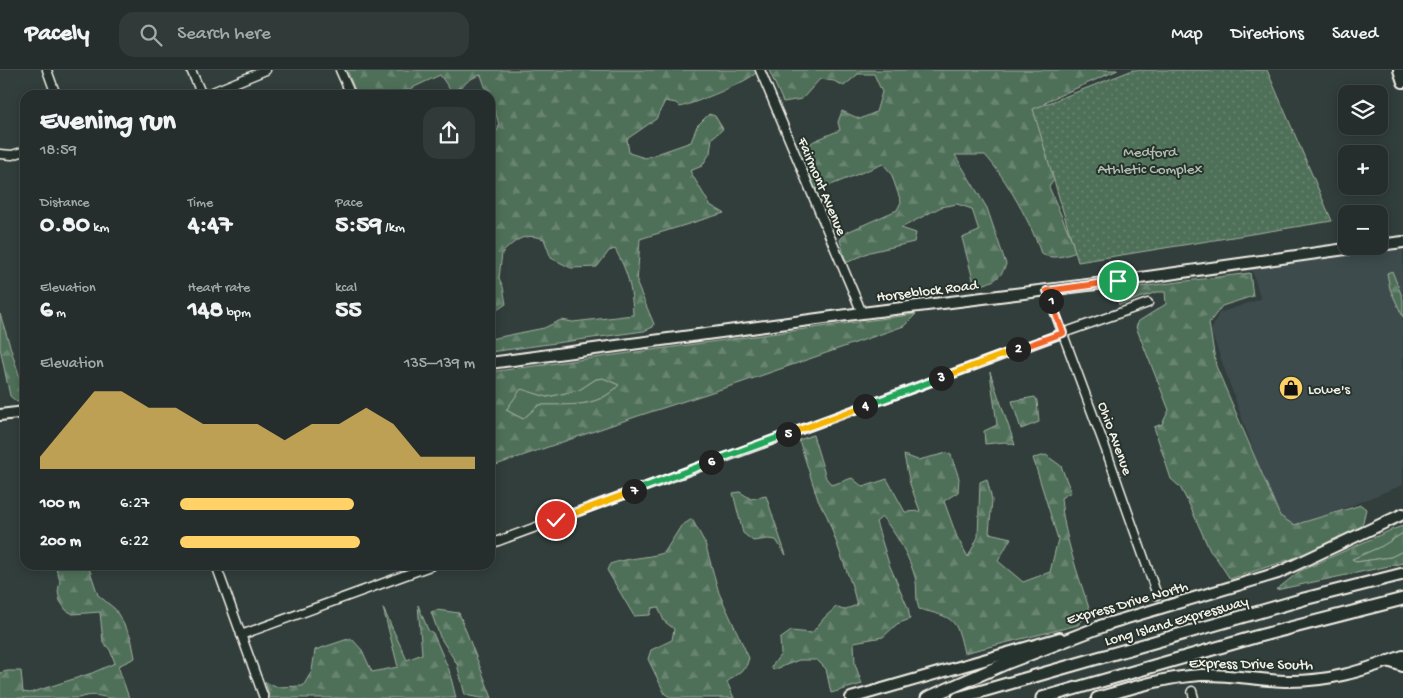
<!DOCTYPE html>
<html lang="en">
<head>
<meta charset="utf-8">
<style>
	body { margin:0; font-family:"Gochi Hand",sans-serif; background:#313a39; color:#f1f3f6; height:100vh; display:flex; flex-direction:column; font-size:19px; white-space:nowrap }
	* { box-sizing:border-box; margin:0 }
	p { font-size:16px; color:#a3a8aa }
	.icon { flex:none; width:28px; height:28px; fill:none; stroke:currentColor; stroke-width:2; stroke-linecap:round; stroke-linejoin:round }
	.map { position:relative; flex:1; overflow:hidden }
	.side { position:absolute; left:20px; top:20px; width:475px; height:480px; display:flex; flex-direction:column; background:#252e2d; border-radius:15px; box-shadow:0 2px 12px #0003,0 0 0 1px #424a49 }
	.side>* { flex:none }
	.buttons { position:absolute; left:1338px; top:15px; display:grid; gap:10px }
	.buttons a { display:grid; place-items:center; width:50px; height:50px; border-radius:10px; background:#252e2d; box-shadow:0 2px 12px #0003,0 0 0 1px #424a49; font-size:25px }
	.pin { position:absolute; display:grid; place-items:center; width:42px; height:42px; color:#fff; margin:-21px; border:2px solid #fff; border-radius:50%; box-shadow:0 1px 5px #0007 }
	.km { position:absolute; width:25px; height:25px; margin:-12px; border-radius:50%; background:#222; color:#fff; font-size:14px; line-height:25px; text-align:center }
	.round { display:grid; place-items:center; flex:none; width:52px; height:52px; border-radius:15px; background:#313a39 }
	.summary { display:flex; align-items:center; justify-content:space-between; height:85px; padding:0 20px }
	h1 { font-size:28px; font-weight:700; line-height:38px }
	.metrics { display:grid; grid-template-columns:repeat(3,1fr); gap:8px; height:85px; padding:5px 20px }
	.metrics div { display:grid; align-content:center }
	.metrics b { font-size:25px; font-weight:700 }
	.metrics small { font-size:14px; font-weight:400 }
	.metrics p { font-size:14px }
	.chart { height:140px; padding:10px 20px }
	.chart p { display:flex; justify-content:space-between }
	.chart svg { width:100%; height:90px; margin-top:5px; fill:#ffd166; opacity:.7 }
	ul { padding:0 20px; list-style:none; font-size:16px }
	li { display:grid; grid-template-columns:80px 60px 1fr; align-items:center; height:38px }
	li i { height:12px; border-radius:6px; background:#ffd166 }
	header { display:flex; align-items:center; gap:30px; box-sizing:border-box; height:70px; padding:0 25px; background:#252e2d; border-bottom:1px solid #424a49 }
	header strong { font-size:24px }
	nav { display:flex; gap:28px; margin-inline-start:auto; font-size:18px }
	.search { width:350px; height:45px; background:#313a39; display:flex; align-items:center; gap:12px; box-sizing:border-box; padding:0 18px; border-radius:15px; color:#a3a8aa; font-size:19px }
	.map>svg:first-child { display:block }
</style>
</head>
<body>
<header>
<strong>Pacely</strong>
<div class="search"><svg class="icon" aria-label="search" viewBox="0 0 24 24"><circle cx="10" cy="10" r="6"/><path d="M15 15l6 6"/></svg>Search here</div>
<nav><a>Map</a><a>Directions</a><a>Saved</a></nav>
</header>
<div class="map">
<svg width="1403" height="628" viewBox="0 0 1403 628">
	<defs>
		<pattern id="forest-firs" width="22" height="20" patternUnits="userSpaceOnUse" patternTransform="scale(1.25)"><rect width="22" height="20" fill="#4f7059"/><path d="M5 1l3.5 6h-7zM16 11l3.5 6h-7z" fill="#698571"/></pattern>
		<pattern id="park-dots" width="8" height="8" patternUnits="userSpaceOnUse" patternTransform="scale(1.25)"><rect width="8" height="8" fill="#4f7059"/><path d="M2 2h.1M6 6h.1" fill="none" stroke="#698571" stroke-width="1.8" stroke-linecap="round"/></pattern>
	</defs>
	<rect width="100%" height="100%" fill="#313e3c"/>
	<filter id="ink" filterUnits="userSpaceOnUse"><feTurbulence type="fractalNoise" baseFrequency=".02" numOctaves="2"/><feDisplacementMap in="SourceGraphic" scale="10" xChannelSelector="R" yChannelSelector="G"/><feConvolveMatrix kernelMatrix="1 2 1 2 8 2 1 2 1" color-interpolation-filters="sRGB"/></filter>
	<g filter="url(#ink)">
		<!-- built -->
		<polygon fill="#3e4b4d" points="1403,177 1403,415 1294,458 1277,447 1211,261 1219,243 1261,229 1251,197"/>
		<!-- green -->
		<g fill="#4f7059" stroke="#a2b0a0">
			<path d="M 603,308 L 619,315 C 596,339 570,335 539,335 L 523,349 L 506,340 L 521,318 L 547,327 L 579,320 L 596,309 Z"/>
			<polygon points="1403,463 1403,481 1391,487 1356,492 1352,489 1382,476"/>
		</g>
		<!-- forest -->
		<g fill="url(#forest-firs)" stroke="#a2b0a0" fill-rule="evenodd">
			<path d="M 347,0 L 756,0 L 757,2 C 748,12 695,33 680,37 L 676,33 L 665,31 L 656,49 L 627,69 L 629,83 L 645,88 L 691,72 L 697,56 L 709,44 L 715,46 L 723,59 L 712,68 L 710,83 L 702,96 L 690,101 L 710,135 L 724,143 L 640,169 L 637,214 L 654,254 L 653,257 L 644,261 L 490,282 L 490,269 L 544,258 L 561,250 L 573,252 L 633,245 C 632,218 628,202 615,179 L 609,181 L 597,197 L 571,198 L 551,188 L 544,169 C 524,162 516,170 502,183 L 499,208 L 503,217 L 506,234 L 497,240 L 490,238 L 490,64 L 498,60 C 501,48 490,37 490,25 L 488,25 L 481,5 C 467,8 464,18 451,21 L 440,5 L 397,25 L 357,25 Z"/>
			<path d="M 769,0 L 1118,0 L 1047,31 L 1037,41 L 1056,107 L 1049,117 L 1077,182 C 1064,186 1055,190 1041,184 C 1034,158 1004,105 985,85 L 955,85 L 987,138 L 1006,194 C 1001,210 991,212 975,217 L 962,168 L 979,161 L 972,139 L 957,134 L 941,137 L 901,158 L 916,163 L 914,172 L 870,182 L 846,193 L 840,170 L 845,163 L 897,140 L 901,132 L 891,103 L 883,94 L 826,117 L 815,120 L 802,80 L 814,71 L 840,60 L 838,52 L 842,41 L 860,49 L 876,42 L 882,22 L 874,4 L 858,4 L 844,16 L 834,11 L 820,9 L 802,29 L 783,32 Z"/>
			<polygon points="1392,201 1403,229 1403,247 1390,219 1387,203"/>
			<polygon points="1250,203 1253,226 1222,236 1209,253 1216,296 1280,446 1294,455 1361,435 1366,439 1362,456 1304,485 1230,509 1217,489 1210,481 1190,436 1180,417 1171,409 1154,357 1162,354 1169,340 1136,257 1139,251 1166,234 1165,222 1157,222 1119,235 1115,220"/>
			<polygon points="0,244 25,324 24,330 17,332 10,326 0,278"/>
			<path d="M 916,244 L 904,256 L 740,313 L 638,346 L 490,397 L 490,302 ZM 603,308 L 619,315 C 597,339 569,334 539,335 L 523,349 L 506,340 L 521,319 L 547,327 L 579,320 L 596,309 Z"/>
			<polygon points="990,302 1015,375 1005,372 985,374 984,361 997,355"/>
			<polygon points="1035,327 1037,331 1039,352 1021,359 1012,331"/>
			<path d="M 813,365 L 826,408 L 832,415 L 852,408 L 863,417 L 887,409 L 905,442 L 920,441 L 910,414 L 904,385 L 918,390 L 947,383 L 951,385 L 959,408 L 958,422 L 944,431 L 957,467 L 968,487 L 978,467 L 980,412 L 987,409 L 992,430 L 989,463 L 1011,468 L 998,491 L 1023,512 L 1050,502 L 1058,469 L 1033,388 L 1046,385 L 1061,396 L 1071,422 L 1061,428 C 1064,467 1078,504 1090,541 L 1078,555 L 964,583 C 956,547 954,548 919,539 C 915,528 918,518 915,507 C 909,486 896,463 882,447 L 876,452 L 889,494 L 908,538 L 910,549 L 897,554 L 883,567 L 854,572 L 855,594 L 862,614 L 831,623 L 826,599 L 817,590 L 799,590 L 773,600 L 771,597 L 781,584 L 780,569 L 791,561 L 812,563 L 824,548 L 836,537 L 843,540 L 857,535 L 852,516 L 827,446 L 818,430 L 799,370 Z"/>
			<polygon points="740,422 751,429 766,426 786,485 776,470 768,469 753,471 743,463 733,423"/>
			<path d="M 692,449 L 705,473 L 719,523 L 749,588 L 746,597 L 727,612 L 734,628 L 672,628 L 665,624 L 648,589 L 651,580 L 672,570 L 674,559 L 664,551 L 658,537 L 652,538 L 650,545 L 634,546 L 607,500 L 610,494 C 627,488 646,488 664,483 L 681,456 Z"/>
			<polygon points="1403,456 1403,463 1382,476 1352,489 1356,492 1391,487 1403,481 1403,493 1276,520 1300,501 1391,460"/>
			<path d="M 55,495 L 88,495 L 98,525 L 115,539 L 131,567 L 135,588 L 118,596 L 129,628 C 123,628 114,628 108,628 C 98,625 90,624 79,628 L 0,628 L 0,603 L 7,601 L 21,601 L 23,622 L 30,623 L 92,603 L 115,593 L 110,580 L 103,572 L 100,542 L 73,544 L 66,540 L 60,531 L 58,522 L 60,511 Z"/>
			<polygon points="418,535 428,560 433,563 449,600 456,628 270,628 265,612 276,617 303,616 312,601 315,580 351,568 362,580 372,602 398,597 383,538 407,590 422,584"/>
			<polygon points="437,540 459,543 492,628 480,628 465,625 457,594 440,567 431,542"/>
		</g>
		<!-- park -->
		<polygon fill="url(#park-dots)" stroke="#a2b0a0" points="1133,0 1267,0 1332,151 1078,192 1033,39"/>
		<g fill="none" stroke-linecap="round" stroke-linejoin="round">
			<!-- minor casing -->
			<g stroke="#f4f1e8" stroke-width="11">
				<g id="minor">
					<polyline points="47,0 56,25"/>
					<polyline points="191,0 202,25"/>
					<polyline points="340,0 351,25"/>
					<polyline points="760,0 862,243"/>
					<polyline points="205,25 266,0"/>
					<polyline points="0,84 12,85 25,81"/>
					<polyline points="1047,221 1106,380 1157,525"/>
					<polyline points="490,474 1063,263 1148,233"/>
					<polyline points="216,495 264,628"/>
					<polyline points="241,565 433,495"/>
					<polyline points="1192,621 1194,628"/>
				</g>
			</g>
			<!-- major casing -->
			<g stroke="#f4f1e8" stroke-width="14">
				<g id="major">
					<polyline points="1399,0 1403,12"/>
					<polyline points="1379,175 1403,172"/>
					<polyline points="490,293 862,243 1112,212 1367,176"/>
					<polyline points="0,345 25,342"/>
					<polyline points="1100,556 1278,503 1403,444"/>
					<polyline points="1388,591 1403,596"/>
					<polyline points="851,628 1060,568"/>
					<path d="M 1097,628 C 1131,618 1165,607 1201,605 C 1229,604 1257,610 1285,611 C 1329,612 1362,601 1403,586"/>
				</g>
			</g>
			<!-- highway casing -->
			<g stroke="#f4f1e8" stroke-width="15">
				<g id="highway">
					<polyline points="927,628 1009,592 1108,554"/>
					<polyline points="958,628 1304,529 1403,504"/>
					<polyline points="1042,628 1255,567 1403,529"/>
				</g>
			</g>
			<!-- minor -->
			<use href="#minor" stroke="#26332d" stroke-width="8"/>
			<!-- major -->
			<use href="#major" stroke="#26332d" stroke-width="10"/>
			<!-- highway -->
			<use href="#highway" stroke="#26332d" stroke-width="11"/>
		</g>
	</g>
	<g fill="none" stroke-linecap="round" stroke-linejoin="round" filter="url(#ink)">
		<!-- split-1 casing -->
		<g stroke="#fff" stroke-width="10">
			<polyline id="split-1" points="1051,231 1047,221 1118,211"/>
		</g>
		<!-- split-2 casing -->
		<g stroke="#fff" stroke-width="10">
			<polyline id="split-2" points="1018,279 1063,263 1051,231"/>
		</g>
		<!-- split-3 casing -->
		<g stroke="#fff" stroke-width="10">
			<polyline id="split-3" points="941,308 1018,279"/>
		</g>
		<!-- split-4 casing -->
		<g stroke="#fff" stroke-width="10">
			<polyline id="split-4" points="865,336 941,308"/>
		</g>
		<!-- split-5 casing -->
		<g stroke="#fff" stroke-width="10">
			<polyline id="split-5" points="788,364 865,336"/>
		</g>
		<!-- split-6 casing -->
		<g stroke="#fff" stroke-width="10">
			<polyline id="split-6" points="711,392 788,364"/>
		</g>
		<!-- split-7 casing -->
		<g stroke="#fff" stroke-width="10">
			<polyline id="split-7" points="634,421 711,392"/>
		</g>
		<!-- split-8 casing -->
		<g stroke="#fff" stroke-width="10">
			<polyline id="split-8" points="556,450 634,421"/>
		</g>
		<!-- split-1 -->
		<use href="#split-1" stroke="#f0652b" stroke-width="6"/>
		<!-- split-2 -->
		<use href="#split-2" stroke="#f0652b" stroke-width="6"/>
		<!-- split-3 -->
		<use href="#split-3" stroke="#f5b400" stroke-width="6"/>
		<!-- split-4 -->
		<use href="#split-4" stroke="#22a559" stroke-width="6"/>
		<!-- split-5 -->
		<use href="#split-5" stroke="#f5b400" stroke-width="6"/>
		<!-- split-6 -->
		<use href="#split-6" stroke="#22a559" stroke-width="6"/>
		<!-- split-7 -->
		<use href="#split-7" stroke="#22a559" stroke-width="6"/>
		<!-- split-8 -->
		<use href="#split-8" stroke="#f5b400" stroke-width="6"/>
	</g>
	<!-- icons -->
	<defs>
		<g id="shop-disc" transform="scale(1.25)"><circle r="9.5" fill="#ffd166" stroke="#26332d"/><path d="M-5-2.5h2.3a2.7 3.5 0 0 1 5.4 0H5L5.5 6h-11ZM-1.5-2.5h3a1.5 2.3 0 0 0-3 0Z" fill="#111"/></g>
	</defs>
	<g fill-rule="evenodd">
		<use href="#shop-disc" x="1291" y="318"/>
	</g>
	<g text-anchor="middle" stroke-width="4" stroke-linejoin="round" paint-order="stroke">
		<!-- park labels -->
		<g font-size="15" fill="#b2bdaf" stroke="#26332d">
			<text x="1150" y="86">Medford<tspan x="1150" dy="17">Athletic Complex</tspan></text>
		</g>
		<!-- street labels -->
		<g font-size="15" fill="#f4f1e8" stroke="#26332d">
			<text transform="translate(823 116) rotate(67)" y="5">Fairmont Avenue</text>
			<text transform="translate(927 220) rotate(-7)" y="5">Horseblock Road</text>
			<text transform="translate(1116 368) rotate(70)" y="5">Ohio Avenue</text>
			<text transform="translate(1127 532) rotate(-16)" y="5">Express Drive North</text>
			<text transform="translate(1176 550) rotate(-16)" y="5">Long Island Expressway</text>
			<text transform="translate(1251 593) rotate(1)" y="5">Express Drive South</text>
		</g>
		<!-- poi labels -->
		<g font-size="15" fill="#f4f1e8" stroke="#26332d" text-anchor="start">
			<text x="1308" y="323">Lowe's</text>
		</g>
	</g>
</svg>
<div class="buttons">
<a><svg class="icon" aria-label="layers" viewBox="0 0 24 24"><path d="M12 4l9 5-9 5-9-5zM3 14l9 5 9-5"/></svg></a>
<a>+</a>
<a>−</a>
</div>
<div class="pin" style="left:1118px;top:211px;background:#1e9e55"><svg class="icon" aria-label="arrive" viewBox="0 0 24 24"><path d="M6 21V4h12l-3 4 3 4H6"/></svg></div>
<div class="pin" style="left:556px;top:450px;background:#d93025"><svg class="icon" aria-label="check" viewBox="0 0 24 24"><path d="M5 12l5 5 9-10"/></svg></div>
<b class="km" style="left:1051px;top:231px">1</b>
<b class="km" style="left:1018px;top:279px">2</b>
<b class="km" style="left:941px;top:308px">3</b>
<b class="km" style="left:865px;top:336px">4</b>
<b class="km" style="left:788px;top:364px">5</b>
<b class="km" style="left:711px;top:392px">6</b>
<b class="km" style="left:634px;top:421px">7</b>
<section class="side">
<div class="summary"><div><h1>Evening run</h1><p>18:59</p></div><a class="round"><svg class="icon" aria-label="share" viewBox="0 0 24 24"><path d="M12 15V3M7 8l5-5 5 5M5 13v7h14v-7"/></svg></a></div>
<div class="metrics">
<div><p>Distance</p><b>0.80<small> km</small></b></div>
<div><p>Time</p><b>4:47</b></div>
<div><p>Pace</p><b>5:59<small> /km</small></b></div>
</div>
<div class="metrics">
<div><p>Elevation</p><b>6<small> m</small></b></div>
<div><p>Heart rate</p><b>148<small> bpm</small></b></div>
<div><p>kcal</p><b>55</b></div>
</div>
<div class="chart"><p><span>Elevation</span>135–139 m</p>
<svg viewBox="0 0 160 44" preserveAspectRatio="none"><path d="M0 44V38L10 22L20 6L30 6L40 14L50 14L60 22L70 22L80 22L90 30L100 22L110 22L120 14L130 22L140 38L150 38L160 38V44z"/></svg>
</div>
<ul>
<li><b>100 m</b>6:27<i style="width:59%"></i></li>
<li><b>200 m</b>6:22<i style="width:61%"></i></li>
</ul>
</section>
</div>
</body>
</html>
